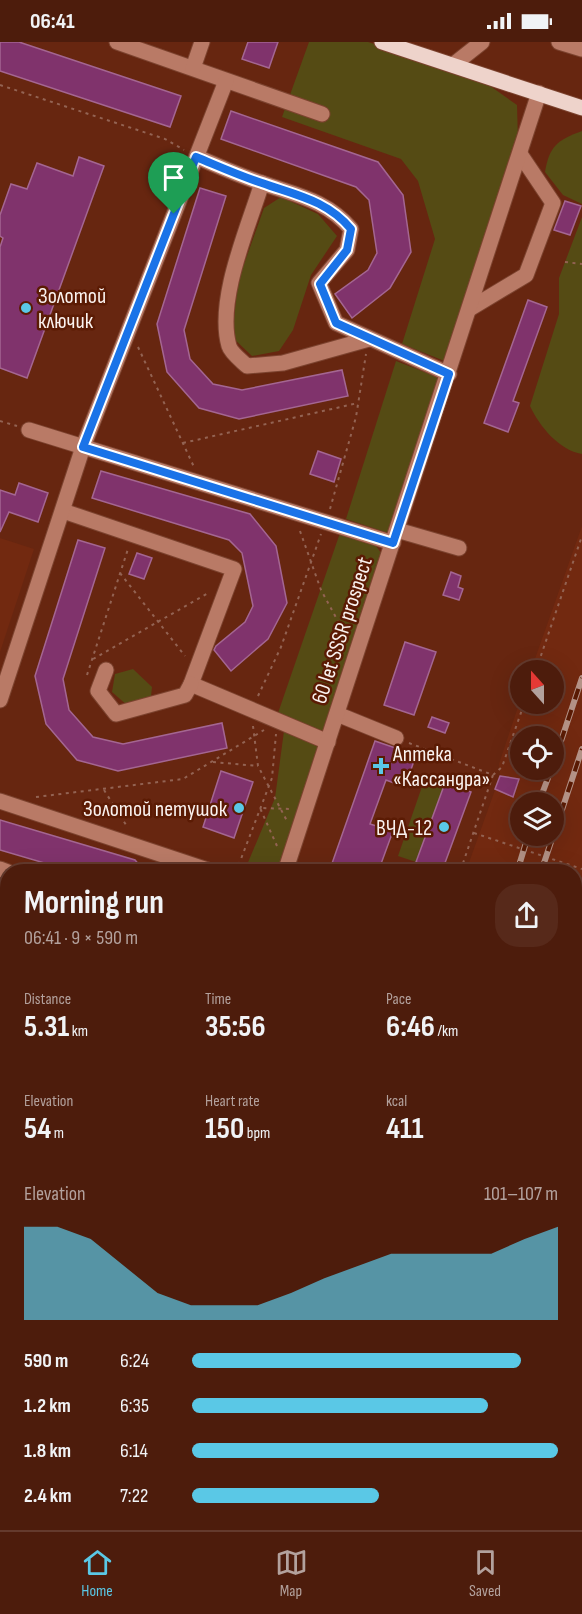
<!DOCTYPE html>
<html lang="en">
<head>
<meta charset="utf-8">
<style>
	body { margin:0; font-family:"Sofia Sans Condensed",sans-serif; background:#57291a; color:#f1f3f6; height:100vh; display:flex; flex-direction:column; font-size:22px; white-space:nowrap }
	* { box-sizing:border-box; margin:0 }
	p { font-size:20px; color:#b3a19d }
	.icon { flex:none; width:33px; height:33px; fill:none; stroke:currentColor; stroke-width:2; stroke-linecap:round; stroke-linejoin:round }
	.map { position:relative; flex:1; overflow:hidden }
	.details { position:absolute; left:0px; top:822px; width:582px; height:666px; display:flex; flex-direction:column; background:#4d1c0c; border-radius:24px 24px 0 0; box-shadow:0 6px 24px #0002,0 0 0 2px #643a2d }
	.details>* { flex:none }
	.needle { width:39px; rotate:339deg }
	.buttons { position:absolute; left:510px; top:618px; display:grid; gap:12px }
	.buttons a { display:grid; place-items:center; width:54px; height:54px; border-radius:50%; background:#4d1c0c; box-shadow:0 6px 24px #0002,0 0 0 2px #643a2d; font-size:30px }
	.pin { position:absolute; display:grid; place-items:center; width:51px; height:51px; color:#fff; margin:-62px -26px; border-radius:50% 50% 50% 0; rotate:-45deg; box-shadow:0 0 6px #0007 }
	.pin .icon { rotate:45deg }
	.round { display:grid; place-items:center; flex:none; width:63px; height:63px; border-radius:24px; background:#57291a }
	.summary { display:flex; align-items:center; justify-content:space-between; height:102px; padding:0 24px }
	h1 { font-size:33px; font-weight:700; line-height:45px }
	.metrics { display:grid; grid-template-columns:repeat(3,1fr); gap:9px; height:102px; padding:6px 24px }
	.metrics div { display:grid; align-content:center }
	.metrics b { font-size:30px; font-weight:700 }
	.metrics small { font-size:16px; font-weight:400 }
	.metrics p { font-size:16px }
	.chart { height:168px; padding:12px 24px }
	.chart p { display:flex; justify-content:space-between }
	.chart svg { width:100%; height:108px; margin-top:6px; fill:#5ac8e6; opacity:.7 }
	ul { padding:0 24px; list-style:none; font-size:20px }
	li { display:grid; grid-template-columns:96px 72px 1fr; align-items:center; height:45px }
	li i { height:15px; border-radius:8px; background:#5ac8e6 }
	.status { display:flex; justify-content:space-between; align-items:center; height:42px; padding:0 30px; background:#4d1c0c; direction:ltr }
	.status svg { height:16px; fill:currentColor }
	.menu { display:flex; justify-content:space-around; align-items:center; height:84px; border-top:2px solid #643a2d; background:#4d1c0c; font-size:16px; color:#b3a19d }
	.menu a { display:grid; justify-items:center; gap:3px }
	.menu .selected { color:#5ac8e6 }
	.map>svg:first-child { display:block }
</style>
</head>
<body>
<div class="status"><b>06:41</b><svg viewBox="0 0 49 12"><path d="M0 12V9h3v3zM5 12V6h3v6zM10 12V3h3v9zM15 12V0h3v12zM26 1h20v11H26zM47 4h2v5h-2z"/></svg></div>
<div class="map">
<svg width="582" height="1488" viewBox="0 0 582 1488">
	<rect width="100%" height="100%" fill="#672610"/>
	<!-- built -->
	<g fill="#722910" fill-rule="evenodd">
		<path d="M 582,484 L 582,1488 L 269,1488 L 272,1480 L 574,1480 L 574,830 L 466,829 L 500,734 L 499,722 L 520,659 L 520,662 L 554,662 L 554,628 L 531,628 ZM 520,694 L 554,694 L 554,728 L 520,728 ZM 520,760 L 554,760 L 554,794 L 520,794 Z"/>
		<polygon points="0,496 34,507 0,610"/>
	</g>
	<!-- green -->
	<g fill="#554b14">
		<polygon points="309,0 368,0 476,34 517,63 518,98 447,320 402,302 435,197 418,139 401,117 282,75"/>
		<path d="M 582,89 L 582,162 L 563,153 L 545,130 C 549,105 557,98 582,89 Z"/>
		<polygon points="281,155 318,172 337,194 311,233 293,288 279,309 252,314 232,295 238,239 264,166"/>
		<path d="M 582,175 L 582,412 C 559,408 540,385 530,364 L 559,272 L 559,236 Z"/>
		<polygon points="396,319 440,336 388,491 346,477"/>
		<polygon points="340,491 376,504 384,515 325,690 278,671"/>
		<polygon points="133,627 152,645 151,654 136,663 128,664 112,650 115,632"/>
		<polygon points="284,689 320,704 279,829 244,830 275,756"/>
		<polygon points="426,733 445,741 416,820 398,814"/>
		<polygon points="6,838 8,839 7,984 2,979 4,961 0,958 0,857"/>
		<polygon points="7,1455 8,1480 56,1481 54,1488 22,1488 0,1480"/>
	</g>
	<!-- building -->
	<g fill="#80336c" stroke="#a46692" stroke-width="1.5">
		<polygon points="0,0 19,0 181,54 170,85 0,29"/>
		<polygon points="248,0 278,0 269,26 242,17"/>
		<polygon points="231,69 378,120 403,153 411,210 390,246 352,276 335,252 368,228 377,211 369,158 356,145 221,97"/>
		<polygon points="79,115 104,124 27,336 0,326 0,205 3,196 0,194 0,173 11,142 27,147 37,121 73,134"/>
		<polygon points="200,146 226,154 184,288 190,317 213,342 242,348 342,328 348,354 239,377 199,366 167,330 157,282"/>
		<polygon points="565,159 581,164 570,193 554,188"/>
		<polygon points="528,258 547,265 513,359 519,361 508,390 484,381"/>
		<polygon points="318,409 341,417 334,440 310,432"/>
		<polygon points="101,429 250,472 276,504 287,561 268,597 231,629 214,608 216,604 245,580 253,564 242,511 229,498 92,456"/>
		<polygon points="19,441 48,451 38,480 9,470 0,490 0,448 15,453"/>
		<polygon points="78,498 105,506 63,637 69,668 93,695 123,702 222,681 227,706 118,729 77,718 46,682 35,634"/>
		<polygon points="137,511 152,516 144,537 129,532"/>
		<polygon points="451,530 461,534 458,545 463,547 459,558 443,553"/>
		<polygon points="405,600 436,610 414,673 384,663"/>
		<polygon points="432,675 449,681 445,691 428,685"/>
		<polygon points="375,699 416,713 405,745 386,738 370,782 393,789 378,830 329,830"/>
		<polygon points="221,729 253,740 234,796 203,785"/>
		<polygon points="500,734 519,737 513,755 495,747"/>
		<polygon points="445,741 471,750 442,829 416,820"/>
		<polygon points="0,778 135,818 145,830 75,830 0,808"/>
	</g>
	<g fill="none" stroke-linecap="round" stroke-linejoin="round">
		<!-- minor casing -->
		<g stroke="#7c432f" stroke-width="17">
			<g id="minor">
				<polyline points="117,0 322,72"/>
				<polyline points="559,0 582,7"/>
				<polyline points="453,23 482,0"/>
				<polyline points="193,26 202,0"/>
				<path d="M 197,115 C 218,124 240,134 262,141 C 295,153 327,158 351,187 L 347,208 L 319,241 L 336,281 L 449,332"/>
				<path d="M 262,141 C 248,186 216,258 229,304 C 231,311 242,319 247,324 L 283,321 L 369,297"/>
				<polyline points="471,266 526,233 553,161 520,112"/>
				<polyline points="29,388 393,501"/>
				<polyline points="63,469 234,527 191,642 328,700"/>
				<polyline points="397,488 459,506"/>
				<polyline points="106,628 98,649 116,672 185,653 191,642"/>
				<polyline points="0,658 83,405 226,39"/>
				<polyline points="337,672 396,696"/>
				<polyline points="0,759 214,830"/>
				<polyline points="0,827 8,830"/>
				<polyline points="285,830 539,51"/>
				<polyline points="0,991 8,998"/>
				<polyline points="0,1109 8,1112"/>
				<polyline points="65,1488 68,1480"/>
				<polyline points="132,1488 135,1480"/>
			</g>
		</g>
		<!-- major casing -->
		<g stroke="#7c432f" stroke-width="17">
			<polyline id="major" points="382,0 582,66"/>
		</g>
		<!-- path -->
		<g stroke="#936353" stroke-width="2" stroke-dasharray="3 4.5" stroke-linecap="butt">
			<polyline points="0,43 165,97 184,108"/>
			<polyline points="565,220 582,222"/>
			<polyline points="138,305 194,425"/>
			<polyline points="0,379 17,384"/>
			<polyline points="183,401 358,361"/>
			<polyline points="330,467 356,375 366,312"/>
			<polyline points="300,489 321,548 339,581 343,603"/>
			<polyline points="120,531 185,614"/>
			<polyline points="93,617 210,550"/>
			<polyline points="536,628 582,494"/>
			<polyline points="87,633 128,507"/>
			<polyline points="258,654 281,605 321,492"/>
			<polyline points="253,684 258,724 287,779"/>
			<polyline points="409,701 493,733 460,830"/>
			<polyline points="213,720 258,724"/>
			<polyline points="493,733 502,725 524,662"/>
			<polyline points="104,748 128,786"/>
			<polyline points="36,755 183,737 264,688"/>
			<polyline points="474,791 582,827"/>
			<polyline points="277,804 260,766 291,767"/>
			<polyline points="236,830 272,736 276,692"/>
			<polyline points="0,1073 8,1075"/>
			<polyline points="0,1139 8,1142"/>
			<polyline points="0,1329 8,1323"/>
			<polyline points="0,1345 8,1351"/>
			<polyline points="0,1421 8,1415"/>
			<polyline points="0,1463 8,1443"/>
			<polyline points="161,1488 163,1480"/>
			<polyline points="262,1488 264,1480"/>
		</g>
		<!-- minor -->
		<use href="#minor" stroke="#b97a66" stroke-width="15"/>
		<!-- major -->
		<use href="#major" stroke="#eed3cb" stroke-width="15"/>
		<!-- rail casing -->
		<g stroke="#b69488" stroke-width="6">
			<g id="rail">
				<polyline points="554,720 582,636"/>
				<polyline points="539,760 551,728"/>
				<polyline points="554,792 582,707"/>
				<polyline points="517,830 528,794"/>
				<polyline points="541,830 553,794"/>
				<polyline points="574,1135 582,1108"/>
				<polyline points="574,1445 580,1393 582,1263"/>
				<polyline points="574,1467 582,1449"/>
				<polyline points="292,1488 294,1480"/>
				<polyline points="319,1488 321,1480"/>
				<polyline points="463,1488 466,1480"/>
				<polyline points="565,1488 569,1480"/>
			</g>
		</g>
		<!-- rail -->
		<use href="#rail" stroke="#5b1b04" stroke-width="4" stroke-dasharray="11" stroke-linecap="butt"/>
	</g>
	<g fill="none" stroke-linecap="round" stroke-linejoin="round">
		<!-- route casing -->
		<g stroke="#fff" stroke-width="12">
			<path id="route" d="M 196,115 C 218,124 240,134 262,141 C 295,153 327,158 351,187 L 347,208 L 320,242 L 336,281 L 449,332 L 393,501 L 83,405 Z"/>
		</g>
		<!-- route -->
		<use href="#route" stroke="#1a73e8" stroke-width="8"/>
	</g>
	<!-- markers -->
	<g fill="#5ac8e6" stroke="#5b1b04" stroke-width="2">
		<circle cx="26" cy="266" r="6"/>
		<path d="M378 715h6v6h6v6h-6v6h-6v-6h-6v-6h6z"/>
		<circle cx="239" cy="766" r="6"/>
		<circle cx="444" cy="785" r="6"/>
	</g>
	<g text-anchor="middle" stroke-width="5" stroke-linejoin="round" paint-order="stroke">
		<!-- poi labels -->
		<g font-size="22" fill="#faf2ef" stroke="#5b1b04" text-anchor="start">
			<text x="38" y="261">Золотой<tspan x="38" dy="25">ключик</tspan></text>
			<text x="393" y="719">Аптека<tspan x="393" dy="25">«Кассандра»</tspan></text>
			<text x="227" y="774" text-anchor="end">Золотой петушок</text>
			<text x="432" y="793" text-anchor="end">ВЧД-12</text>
		</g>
		<!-- street labels -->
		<g font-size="22" fill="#faf2ef" stroke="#5b1b04">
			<text transform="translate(341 588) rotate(-72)" y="8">60 let SSSR prospect</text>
		</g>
	</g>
</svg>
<div class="buttons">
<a><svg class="needle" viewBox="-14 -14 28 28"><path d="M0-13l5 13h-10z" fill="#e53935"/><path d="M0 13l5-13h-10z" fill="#b3a19d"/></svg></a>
<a><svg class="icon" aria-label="locate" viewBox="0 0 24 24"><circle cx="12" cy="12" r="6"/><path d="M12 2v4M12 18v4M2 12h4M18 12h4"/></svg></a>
<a><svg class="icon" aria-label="layers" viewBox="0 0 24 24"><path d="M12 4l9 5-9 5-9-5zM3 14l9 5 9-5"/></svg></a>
</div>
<div class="pin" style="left:174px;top:172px;background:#1e9e55"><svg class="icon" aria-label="arrive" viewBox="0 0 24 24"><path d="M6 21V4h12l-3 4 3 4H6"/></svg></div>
<section class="details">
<div class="summary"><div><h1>Morning run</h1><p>06:41 · 9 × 590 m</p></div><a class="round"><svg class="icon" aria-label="share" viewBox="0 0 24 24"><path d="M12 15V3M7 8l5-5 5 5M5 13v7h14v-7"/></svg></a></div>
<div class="metrics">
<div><p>Distance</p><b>5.31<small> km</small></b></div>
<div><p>Time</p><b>35:56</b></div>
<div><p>Pace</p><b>6:46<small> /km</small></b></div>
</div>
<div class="metrics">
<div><p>Elevation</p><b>54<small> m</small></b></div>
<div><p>Heart rate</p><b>150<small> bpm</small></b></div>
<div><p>kcal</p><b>411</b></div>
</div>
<div class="chart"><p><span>Elevation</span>101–107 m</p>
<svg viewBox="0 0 160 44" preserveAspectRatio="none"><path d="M0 44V6L10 6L20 11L30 22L40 33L50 38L60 38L70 38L80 33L90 27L100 22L110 17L120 17L130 17L140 17L150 11L160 6V44z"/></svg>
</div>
<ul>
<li><b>590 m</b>6:24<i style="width:90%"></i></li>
<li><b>1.2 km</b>6:35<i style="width:81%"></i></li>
<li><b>1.8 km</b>6:14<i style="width:100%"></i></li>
<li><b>2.4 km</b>7:22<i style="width:51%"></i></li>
</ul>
</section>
</div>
<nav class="menu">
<a class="selected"><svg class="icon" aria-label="home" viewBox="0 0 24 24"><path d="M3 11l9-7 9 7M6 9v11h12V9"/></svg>Home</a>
<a><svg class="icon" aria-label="map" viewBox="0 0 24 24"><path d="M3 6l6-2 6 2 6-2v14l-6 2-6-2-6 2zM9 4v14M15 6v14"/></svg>Map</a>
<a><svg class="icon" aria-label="saved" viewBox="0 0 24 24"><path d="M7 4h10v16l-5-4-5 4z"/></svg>Saved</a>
</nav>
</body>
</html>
